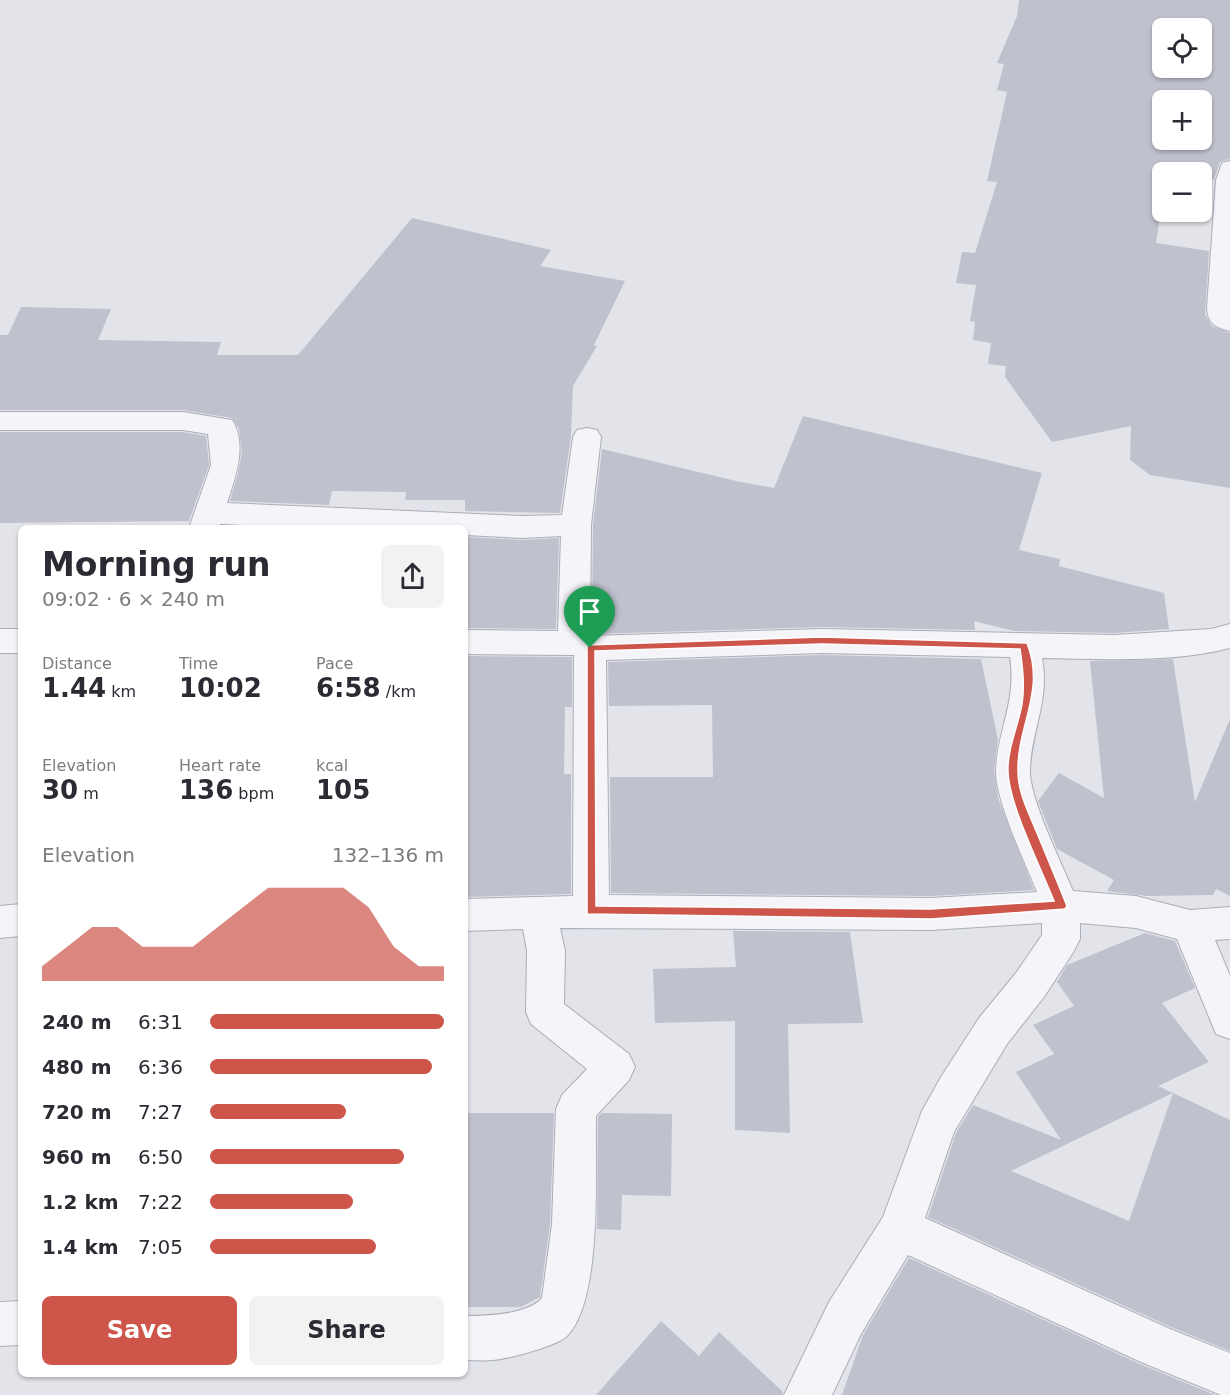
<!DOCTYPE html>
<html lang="en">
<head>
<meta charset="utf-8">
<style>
	body { margin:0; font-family:"DejaVu Sans",sans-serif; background:#f2f2f3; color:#2b2b33; height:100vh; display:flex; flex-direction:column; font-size:22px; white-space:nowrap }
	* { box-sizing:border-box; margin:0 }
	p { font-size:20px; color:#7c7c81 }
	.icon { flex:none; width:33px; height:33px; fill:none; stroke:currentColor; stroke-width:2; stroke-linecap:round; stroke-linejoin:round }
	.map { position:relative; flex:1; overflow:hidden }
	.details { position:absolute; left:18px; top:525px; width:450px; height:852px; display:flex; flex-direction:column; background:#fff; border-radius:9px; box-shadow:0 2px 4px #0004 }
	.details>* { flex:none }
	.buttons { position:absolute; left:1152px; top:18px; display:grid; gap:12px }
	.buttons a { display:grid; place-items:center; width:60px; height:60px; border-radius:9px; background:#fff; box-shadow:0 2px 4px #0004; font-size:30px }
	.pin { position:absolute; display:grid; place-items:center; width:51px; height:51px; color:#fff; margin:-62px -26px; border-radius:50% 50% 50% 0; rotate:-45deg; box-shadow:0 0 6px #0007 }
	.pin .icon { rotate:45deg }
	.round { display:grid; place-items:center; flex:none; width:63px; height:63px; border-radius:9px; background:#f2f2f3 }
	.headline { display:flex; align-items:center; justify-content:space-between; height:102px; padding:0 24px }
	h1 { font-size:33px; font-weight:700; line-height:45px }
	.figures { display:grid; grid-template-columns:repeat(3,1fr); gap:9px; height:102px; padding:6px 24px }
	.figures div { display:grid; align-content:center }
	.figures b { font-size:26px; font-weight:700 }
	.figures small { font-size:16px; font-weight:400 }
	.figures p { font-size:16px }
	.chart { height:168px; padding:12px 24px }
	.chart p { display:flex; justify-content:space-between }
	.chart svg { width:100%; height:108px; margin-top:6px; fill:#cd554a; opacity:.7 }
	.button { display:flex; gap:12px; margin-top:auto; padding:12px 24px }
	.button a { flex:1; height:69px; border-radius:9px; background:#cd554a; color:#fff; font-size:24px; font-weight:700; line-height:69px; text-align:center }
	.button a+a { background:#f2f2f3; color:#2b2b33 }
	ul { padding:0 24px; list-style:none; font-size:20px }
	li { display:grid; grid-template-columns:96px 72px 1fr; align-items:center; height:45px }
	li i { height:15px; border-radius:8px; background:#cd554a }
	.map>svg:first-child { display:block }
</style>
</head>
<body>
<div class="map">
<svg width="1230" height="1395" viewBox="0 0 1230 1395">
	<rect width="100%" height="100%" fill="#e2e4ea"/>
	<!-- building -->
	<g fill="#bfc1cd" fill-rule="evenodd">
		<path d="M 1019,0 L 1230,0 L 1230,159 L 1220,162 L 1214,180 L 1202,177 L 1202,172 L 1178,172 L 1162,169 L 1162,203 L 1156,243 L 1209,251 L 1205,314 L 1212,326 L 1230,333 L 1230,488 L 1150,475 L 1130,460 L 1131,426 L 1052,442 L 1005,377 L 1006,366 L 988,364 L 991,343 L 973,340 L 975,322 L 970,321 L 976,285 L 956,283 L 962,252 L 975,253 L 997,182 L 987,181 L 1007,92 L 997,90 L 1004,64 L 997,63 L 1017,16 ZM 1162,28 L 1202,28 L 1202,68 L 1162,68 ZM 1162,100 L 1202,100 L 1202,140 L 1162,140 Z"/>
		<polygon points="412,218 551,250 540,266 625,281 594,345 597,346 573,386 571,435 560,513 465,511 465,500 405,500 406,492 332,491 329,505 230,501 238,473 242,451 239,429 232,418 183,410 0,410 0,335 8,335 21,307 111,309 98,340 221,342 217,355 298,355"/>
		<polygon points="803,416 1042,473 1019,550 1060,559 1059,566 1164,593 1169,629 1114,633 1014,631 974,621 975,630 822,627 592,634 593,525 602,449 736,481 774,488"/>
		<polygon points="0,432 183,432 206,436 209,465 189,521 0,523"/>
		<polygon points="465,537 522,540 559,538 556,629 465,628"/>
		<polygon points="822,655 981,659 998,740 994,770 998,798 1034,890 931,896 611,893 610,777 713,777 712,705 609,706 608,662"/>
		<polygon points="465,656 572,657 572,707 565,707 564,774 571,774 571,894 465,897"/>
		<polygon points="1173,659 1195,802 1230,719 1230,896 1216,889 1213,895 1147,896 1107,891 1114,880 1057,849 1038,801 1059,773 1104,798 1090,661"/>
		<polygon points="733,931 850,932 863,1023 788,1024 790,1133 735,1130 735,1021 655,1023 653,969 736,967"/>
		<polygon points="1145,933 1175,941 1195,988 1162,1003 1209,1062 1158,1086 1173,1093 1011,1171 1129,1221 1173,1093 1230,1120 1230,1351 1171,1327 928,1217 956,1133 973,1105 1061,1140 1016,1072 1054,1054 1033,1025 1074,1006 1057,982 1067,965"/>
		<polygon points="465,1113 554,1113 550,1224 540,1297 521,1307 465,1307"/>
		<polygon points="602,1113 672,1114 671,1196 622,1195 621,1230 597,1229 598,1117"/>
		<polygon points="909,1258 1140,1364 1215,1395 842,1395 863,1335"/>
		<polygon points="661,1321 699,1356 719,1332 783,1392 782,1395 596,1395"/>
	</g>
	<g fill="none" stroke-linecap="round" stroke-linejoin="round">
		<!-- minor casing -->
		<g stroke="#abadb8" stroke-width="2">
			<g id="minor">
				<path d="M 1230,161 L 1230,331 C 1215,327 1208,324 1207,308 L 1216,180 L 1222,163 Z"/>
				<path d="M 0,412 L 183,412 L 232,420 C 248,445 235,478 227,503 L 522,516 L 562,515 L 573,437 L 577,430 L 587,428 L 597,430 L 601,437 L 591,525 L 590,636 L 822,629 L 1114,635 L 1211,629 L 1230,624 L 1230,648 C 1175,663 1100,659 1042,658 C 1050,702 1031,729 1030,771 C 1030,800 1061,861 1073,891 L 1136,896 L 1190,910 L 1230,907 L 1230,939 L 1215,940 L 1230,976 L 1230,1039 L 1216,1034 L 1177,939 L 1136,928 L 1080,923 L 1080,939 L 1074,951 L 1044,997 L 1007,1044 L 954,1132 L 925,1218 L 1170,1329 L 1230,1353 L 1230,1395 L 1221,1395 L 1141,1362 L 908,1255 L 861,1334 L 832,1395 L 784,1395 L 829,1302 L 883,1217 L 922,1111 L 941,1077 L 979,1018 L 1016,973 L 1042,935 L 1042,923 L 931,930 L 560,928 L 565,951 L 564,1004 L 629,1054 L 635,1067 L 629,1080 L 596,1116 C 595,1168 603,1300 567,1336 C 557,1346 508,1359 493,1360 C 484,1361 474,1360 465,1360 L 465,1316 C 487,1316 527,1315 542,1298 L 552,1224 L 556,1109 L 562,1095 L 587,1069 L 531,1024 L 526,1012 L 527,951 L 523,929 L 465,931 L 465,899 L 573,896 L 574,655 L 465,654 L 465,630 L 558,631 L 561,536 L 522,538 L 465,535 L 465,528 L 311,528 L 220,524 L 219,528 L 189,528 L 211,465 L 208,434 L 183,430 L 0,430 ZM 822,653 L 1010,657 C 1017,701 998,728 996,770 C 995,799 1025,862 1037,892 L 931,898 L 609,895 L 606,660 Z"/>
				<rect x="0" y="629" width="21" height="24"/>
				<polygon points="21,904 21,936 0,938 0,906"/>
				<polygon points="21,1301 21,1345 0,1346 0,1302"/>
			</g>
		</g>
		<!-- minor -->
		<use href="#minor" fill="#f5f5f9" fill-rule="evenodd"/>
	</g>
	<!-- route -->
	<path fill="#cd554a" stroke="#fff" stroke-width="1.5" fill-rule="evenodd" d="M 822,637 L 1027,643 C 1046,691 1017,726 1018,771 C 1018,793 1029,813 1037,833 C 1047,857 1057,881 1067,906 L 1065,909 L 931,919 L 587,914 L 587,645 ZM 822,644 L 1020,649 C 1023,668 1025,685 1022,704 C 1018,727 1007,749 1008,772 C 1009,805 1041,868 1054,901 L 931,909 L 596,906 L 595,651 Z"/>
</svg>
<div class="buttons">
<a><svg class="icon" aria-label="locate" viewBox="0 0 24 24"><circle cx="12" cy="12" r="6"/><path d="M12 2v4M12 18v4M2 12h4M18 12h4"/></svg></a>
<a>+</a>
<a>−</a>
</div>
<div class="pin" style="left:590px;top:648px;background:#1e9e55"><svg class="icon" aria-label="arrive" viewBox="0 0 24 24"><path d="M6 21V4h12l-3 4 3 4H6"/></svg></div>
<section class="details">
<div class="headline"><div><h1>Morning run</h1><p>09:02 · 6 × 240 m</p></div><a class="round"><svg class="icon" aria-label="share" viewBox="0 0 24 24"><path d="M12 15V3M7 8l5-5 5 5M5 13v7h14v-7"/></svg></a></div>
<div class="figures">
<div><p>Distance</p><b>1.44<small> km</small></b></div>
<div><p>Time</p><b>10:02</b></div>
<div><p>Pace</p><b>6:58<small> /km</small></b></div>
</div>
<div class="figures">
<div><p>Elevation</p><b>30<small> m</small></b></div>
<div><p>Heart rate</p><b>136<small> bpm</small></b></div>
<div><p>kcal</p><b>105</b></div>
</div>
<div class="chart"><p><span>Elevation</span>132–136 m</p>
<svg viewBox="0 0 160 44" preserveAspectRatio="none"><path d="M0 44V38L10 30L20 22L30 22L40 30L50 30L60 30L70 22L80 14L90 6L100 6L110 6L120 6L130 14L140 30L150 38L160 38V44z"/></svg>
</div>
<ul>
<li><b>240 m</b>6:31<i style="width:100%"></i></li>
<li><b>480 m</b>6:36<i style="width:95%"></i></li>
<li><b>720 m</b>7:27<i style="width:58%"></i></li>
<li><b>960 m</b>6:50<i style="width:83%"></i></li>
<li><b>1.2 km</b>7:22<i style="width:61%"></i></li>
<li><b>1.4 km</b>7:05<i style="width:71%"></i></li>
</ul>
<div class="button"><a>Save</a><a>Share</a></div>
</section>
</div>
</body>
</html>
